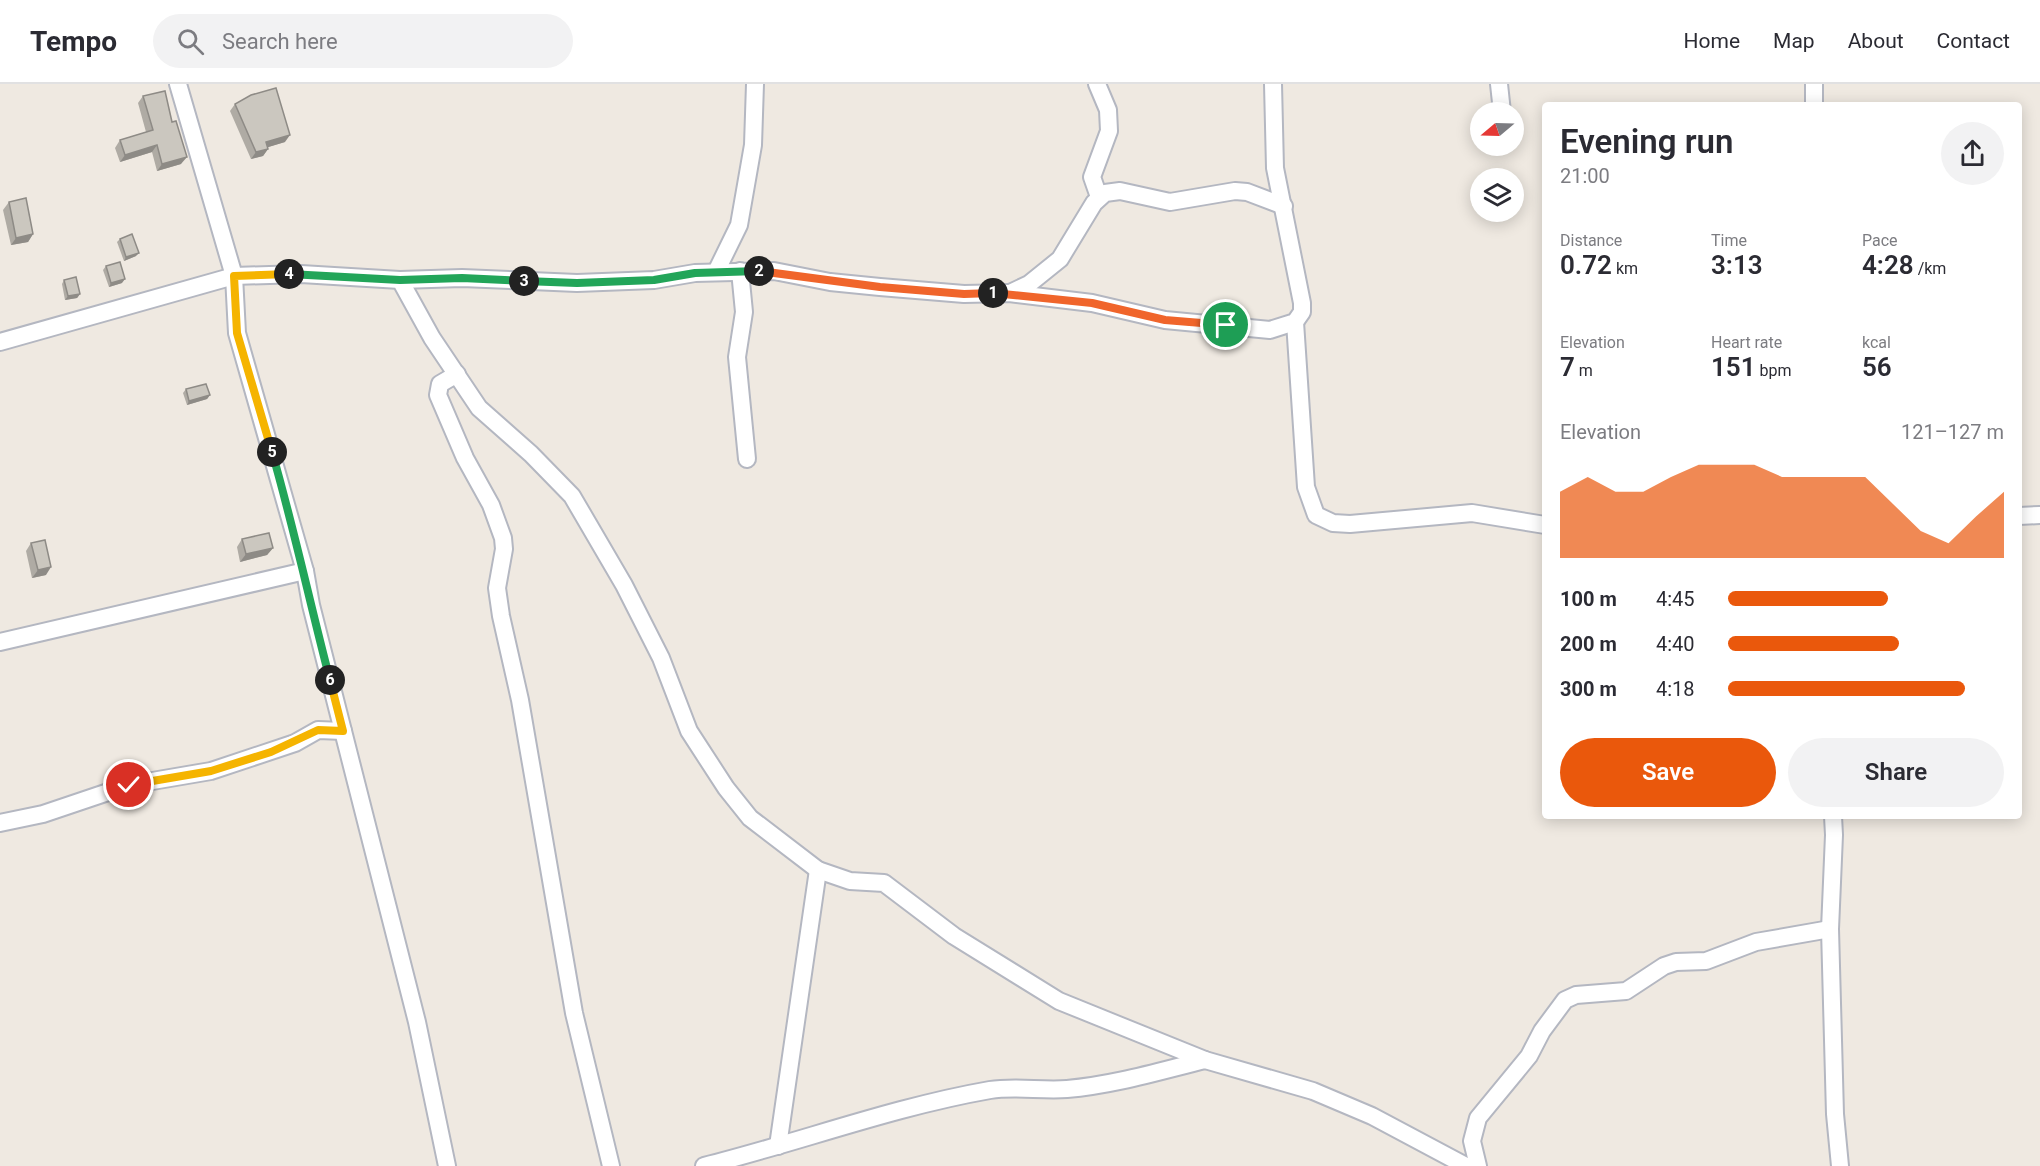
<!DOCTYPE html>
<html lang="en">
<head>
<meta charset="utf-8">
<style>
	body { margin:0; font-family:Roboto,sans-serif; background:#f2f2f3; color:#2b2b33; height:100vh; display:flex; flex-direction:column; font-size:22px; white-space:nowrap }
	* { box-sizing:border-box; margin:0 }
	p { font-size:20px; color:#7c7c81 }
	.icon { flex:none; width:33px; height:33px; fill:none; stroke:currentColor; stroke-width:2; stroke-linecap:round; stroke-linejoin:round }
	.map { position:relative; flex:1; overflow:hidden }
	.side { position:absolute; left:1542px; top:18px; width:480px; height:717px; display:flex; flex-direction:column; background:#fff; border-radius:6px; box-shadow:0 3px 15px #0003 }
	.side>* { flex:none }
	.needle { width:39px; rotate:251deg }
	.tools { position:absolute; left:1470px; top:18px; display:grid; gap:12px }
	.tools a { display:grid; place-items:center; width:54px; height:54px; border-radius:50%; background:#fff; box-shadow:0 3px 15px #0003; font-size:30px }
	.pin { position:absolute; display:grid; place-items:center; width:51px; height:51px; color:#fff; margin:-26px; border:3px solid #fff; border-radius:50%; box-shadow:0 2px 6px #0007 }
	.km { position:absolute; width:30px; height:30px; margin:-15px; border-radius:50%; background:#222; color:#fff; font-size:16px; line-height:30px; text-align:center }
	.round { display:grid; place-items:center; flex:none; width:63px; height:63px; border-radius:32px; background:#f2f2f3 }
	.summary { display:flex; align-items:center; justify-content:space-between; height:102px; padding:0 18px }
	h1 { font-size:33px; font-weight:600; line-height:45px }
	.figures { display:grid; grid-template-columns:repeat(3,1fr); gap:9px; height:102px; padding:6px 18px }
	.figures div { display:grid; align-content:center }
	.figures b { font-size:26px; font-weight:600 }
	.figures small { font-size:16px; font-weight:400 }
	.figures p { font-size:16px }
	.chart { height:168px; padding:12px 18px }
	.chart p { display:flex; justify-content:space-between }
	.chart svg { width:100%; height:108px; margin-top:6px; fill:#ea580c; opacity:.7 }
	.cta { display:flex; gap:12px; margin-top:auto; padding:12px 18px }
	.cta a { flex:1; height:69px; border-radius:36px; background:#ea580c; color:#fff; font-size:24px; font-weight:600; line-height:69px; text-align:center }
	.cta a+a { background:#f2f2f3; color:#2b2b33 }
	ul { padding:0 18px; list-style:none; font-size:20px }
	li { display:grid; grid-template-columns:96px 72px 1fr; align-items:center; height:45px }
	li i { height:15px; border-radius:8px; background:#ea580c }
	header { display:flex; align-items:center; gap:36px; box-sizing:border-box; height:84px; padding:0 30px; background:#fff; border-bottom:2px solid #e1e1e2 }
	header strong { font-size:28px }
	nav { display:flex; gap:33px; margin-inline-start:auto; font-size:21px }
	.search { width:420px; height:54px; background:#f2f2f3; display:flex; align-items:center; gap:15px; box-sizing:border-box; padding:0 21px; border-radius:33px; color:#7c7c81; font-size:22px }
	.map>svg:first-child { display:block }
</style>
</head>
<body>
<header>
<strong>Tempo</strong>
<div class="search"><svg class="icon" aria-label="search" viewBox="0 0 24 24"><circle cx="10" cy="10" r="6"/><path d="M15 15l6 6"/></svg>Search here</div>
<nav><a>Home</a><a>Map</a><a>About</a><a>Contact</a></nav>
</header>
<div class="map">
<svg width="2040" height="1082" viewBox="0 0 2040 1082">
	<rect width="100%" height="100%" fill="#efe9e1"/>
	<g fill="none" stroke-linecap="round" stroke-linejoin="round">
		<!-- minor casing -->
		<g stroke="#b4b7c1" stroke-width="20">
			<g id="minor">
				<polyline points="178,0 234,192 237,249 305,487 311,521 417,938 447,1082"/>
				<polyline points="1097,0 1108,26 1109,47 1092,93 1099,113"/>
				<polyline points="1499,0 1502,28"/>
				<polyline points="1814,21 1814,0"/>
				<polyline points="740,187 744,228 737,273 747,375"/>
				<polyline points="716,188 739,141 753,61 755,0"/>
				<polyline points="400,196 462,194 577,199 654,196 695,189 774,187 830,198 880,203 964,210 1009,209 1092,219 1165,236 1270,246 1295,238 1302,228 1302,219 1275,84 1273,0"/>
				<polyline points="1010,209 1029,200 1060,175 1094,119 1105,109 1120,107 1170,118 1235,107 1247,108 1284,122"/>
				<polyline points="1295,238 1306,403 1316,431 1333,439 1350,440 1472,429 1545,441"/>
				<polyline points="0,258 234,192 301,190 400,196 432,254 479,324 531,370 572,412 624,501 661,574 689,647 726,704 750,734 818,786 850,797 884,799 954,852 1059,917 1205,976 1313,1007 1372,1032 1466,1082"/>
				<polyline points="457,290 440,300 438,311 465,374 491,421 503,454 504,465 497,504 501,532 520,616 574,929 611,1082"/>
				<polyline points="2019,432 2040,431"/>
				<polyline points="0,558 305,487"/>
				<polyline points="1833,732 1834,751 1830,845 1835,1030 1840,1082"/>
				<polyline points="0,739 43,730 129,701 211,687 295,659 318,646 343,647"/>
				<polyline points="778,1062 818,786"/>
				<path d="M 704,1082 C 800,1058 893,1023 990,1006 C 1015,1002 1042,1007 1067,1005 C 1114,1001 1160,987 1205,976"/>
				<polyline points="1478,1082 1472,1057 1478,1034 1529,972 1542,947 1565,916 1576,911 1626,907 1664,882 1676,878 1706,877 1756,858 1830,845"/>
			</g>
		</g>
		<!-- minor -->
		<use href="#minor" stroke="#fff" stroke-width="16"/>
	</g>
	<!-- wall -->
	<g fill="#afaba4">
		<polygon points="143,12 181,80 157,87 152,68 120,78 115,64 120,56 146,48 138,19"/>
		<polygon points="235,20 285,58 268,63 268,65 263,72 251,75 230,27"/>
		<polygon points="9,118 33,150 28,158 11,161 3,126"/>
		<polygon points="120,155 136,172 124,177 117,158"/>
		<polygon points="106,182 122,199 109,203 103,186"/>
		<polygon points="64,196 80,210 77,214 65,216 62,200"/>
		<polygon points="186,305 210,311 207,315 187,321 183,309"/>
		<polygon points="242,455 273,464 267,471 240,478 237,463"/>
		<polygon points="31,459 46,491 32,494 26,467"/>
	</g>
	<!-- shaded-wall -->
	<g fill="#8e8b86">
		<polygon points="290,51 285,58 262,65 266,58"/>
		<polygon points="157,61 152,68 120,78 125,71"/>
		<polygon points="268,65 263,72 251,75 256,68"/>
		<polygon points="187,73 181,80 157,87 162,80"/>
		<polygon points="33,150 28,158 11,161 16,154"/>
		<polygon points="139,169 136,172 124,177 126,173"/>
		<polygon points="125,195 122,199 109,203 111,199"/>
		<polygon points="80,210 77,214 65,216 68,212"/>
		<polygon points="210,311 207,315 187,321 189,317"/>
		<polygon points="273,464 267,471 240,478 246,470"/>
		<polygon points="51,483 46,491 32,494 38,486"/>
	</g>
	<!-- building -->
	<g fill="#cbc7bf" stroke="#8e8b86" stroke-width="1.5">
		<polygon points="276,4 290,51 266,58 268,65 256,68 235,20 251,11"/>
		<polygon points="165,7 172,38 176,37 187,73 162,80 157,61 125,71 120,56 153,46 143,12"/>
		<polygon points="26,114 33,150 16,154 9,118"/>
		<polygon points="132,150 139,169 126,173 120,155"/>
		<polygon points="120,178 125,195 111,199 106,182"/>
		<polygon points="76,193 80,210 68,212 64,196"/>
		<polygon points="206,300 210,311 189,317 186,305"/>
		<polygon points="269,449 273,464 246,470 242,455"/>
		<polygon points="45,456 51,483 38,486 31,459"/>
	</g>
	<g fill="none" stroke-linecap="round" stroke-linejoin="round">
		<!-- split-1 casing -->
		<g stroke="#fff" stroke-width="12">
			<polyline id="split-1" points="993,209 1092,219 1165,236 1226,241"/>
		</g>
		<!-- split-2 casing -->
		<g stroke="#fff" stroke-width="12">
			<polyline id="split-2" points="759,187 880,203 964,210 993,209"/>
		</g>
		<!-- split-3 casing -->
		<g stroke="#fff" stroke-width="12">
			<polyline id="split-3" points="524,197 577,199 654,196 695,189 759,187"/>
		</g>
		<!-- split-4 casing -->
		<g stroke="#fff" stroke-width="12">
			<polyline id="split-4" points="289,190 400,196 462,194 524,197"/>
		</g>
		<!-- split-5 casing -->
		<g stroke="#fff" stroke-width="12">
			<polyline id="split-5" points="272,368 237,249 234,192 289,190"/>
		</g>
		<!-- split-6 casing -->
		<g stroke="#fff" stroke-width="12">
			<path id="split-6" d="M 272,368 C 294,444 310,520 330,596"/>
		</g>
		<!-- split-7 casing -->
		<g stroke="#fff" stroke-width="12">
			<polyline id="split-7" points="129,701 211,687 271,668 318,646 343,647 330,596"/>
		</g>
		<!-- split-1 -->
		<use href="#split-1" stroke="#f0652b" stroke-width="8"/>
		<!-- split-2 -->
		<use href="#split-2" stroke="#f0652b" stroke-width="8"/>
		<!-- split-3 -->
		<use href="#split-3" stroke="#22a559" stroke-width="8"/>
		<!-- split-4 -->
		<use href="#split-4" stroke="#22a559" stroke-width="8"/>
		<!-- split-5 -->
		<use href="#split-5" stroke="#f5b400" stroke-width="8"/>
		<!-- split-6 -->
		<use href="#split-6" stroke="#22a559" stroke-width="8"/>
		<!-- split-7 -->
		<use href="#split-7" stroke="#f5b400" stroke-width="8"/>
	</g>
</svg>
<div class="tools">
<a><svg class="needle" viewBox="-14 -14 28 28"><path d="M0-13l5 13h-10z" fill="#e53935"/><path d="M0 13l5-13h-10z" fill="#7c7c81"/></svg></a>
<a><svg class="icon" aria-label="layers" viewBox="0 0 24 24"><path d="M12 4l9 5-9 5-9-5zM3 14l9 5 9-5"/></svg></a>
</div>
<div class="pin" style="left:1226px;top:241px;background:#1e9e55"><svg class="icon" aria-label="arrive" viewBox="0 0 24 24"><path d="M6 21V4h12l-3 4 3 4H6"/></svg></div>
<div class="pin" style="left:129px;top:701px;background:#d93025"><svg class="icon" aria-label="check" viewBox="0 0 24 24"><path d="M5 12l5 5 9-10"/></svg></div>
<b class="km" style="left:993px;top:209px">1</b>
<b class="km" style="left:759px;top:187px">2</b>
<b class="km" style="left:524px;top:197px">3</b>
<b class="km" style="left:289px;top:190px">4</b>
<b class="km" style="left:272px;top:368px">5</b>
<b class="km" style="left:330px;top:596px">6</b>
<section class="side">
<div class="summary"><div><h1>Evening run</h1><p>21:00</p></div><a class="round"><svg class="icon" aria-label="share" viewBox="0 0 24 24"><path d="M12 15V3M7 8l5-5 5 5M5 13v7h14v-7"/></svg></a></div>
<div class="figures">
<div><p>Distance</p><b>0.72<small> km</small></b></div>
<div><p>Time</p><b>3:13</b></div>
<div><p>Pace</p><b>4:28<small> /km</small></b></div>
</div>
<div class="figures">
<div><p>Elevation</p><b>7<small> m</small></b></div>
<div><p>Heart rate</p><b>151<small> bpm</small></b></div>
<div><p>kcal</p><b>56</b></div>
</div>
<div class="chart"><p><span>Elevation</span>121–127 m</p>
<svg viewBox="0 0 160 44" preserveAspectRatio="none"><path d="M0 44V17L10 11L20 17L30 17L40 11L50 6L60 6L70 6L80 11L90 11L100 11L110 11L120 22L130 33L140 38L150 27L160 17V44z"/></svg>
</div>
<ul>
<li><b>100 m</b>4:45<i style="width:58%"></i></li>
<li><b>200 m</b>4:40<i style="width:62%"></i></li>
<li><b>300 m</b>4:18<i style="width:86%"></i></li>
</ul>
<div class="cta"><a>Save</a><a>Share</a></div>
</section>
</div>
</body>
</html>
